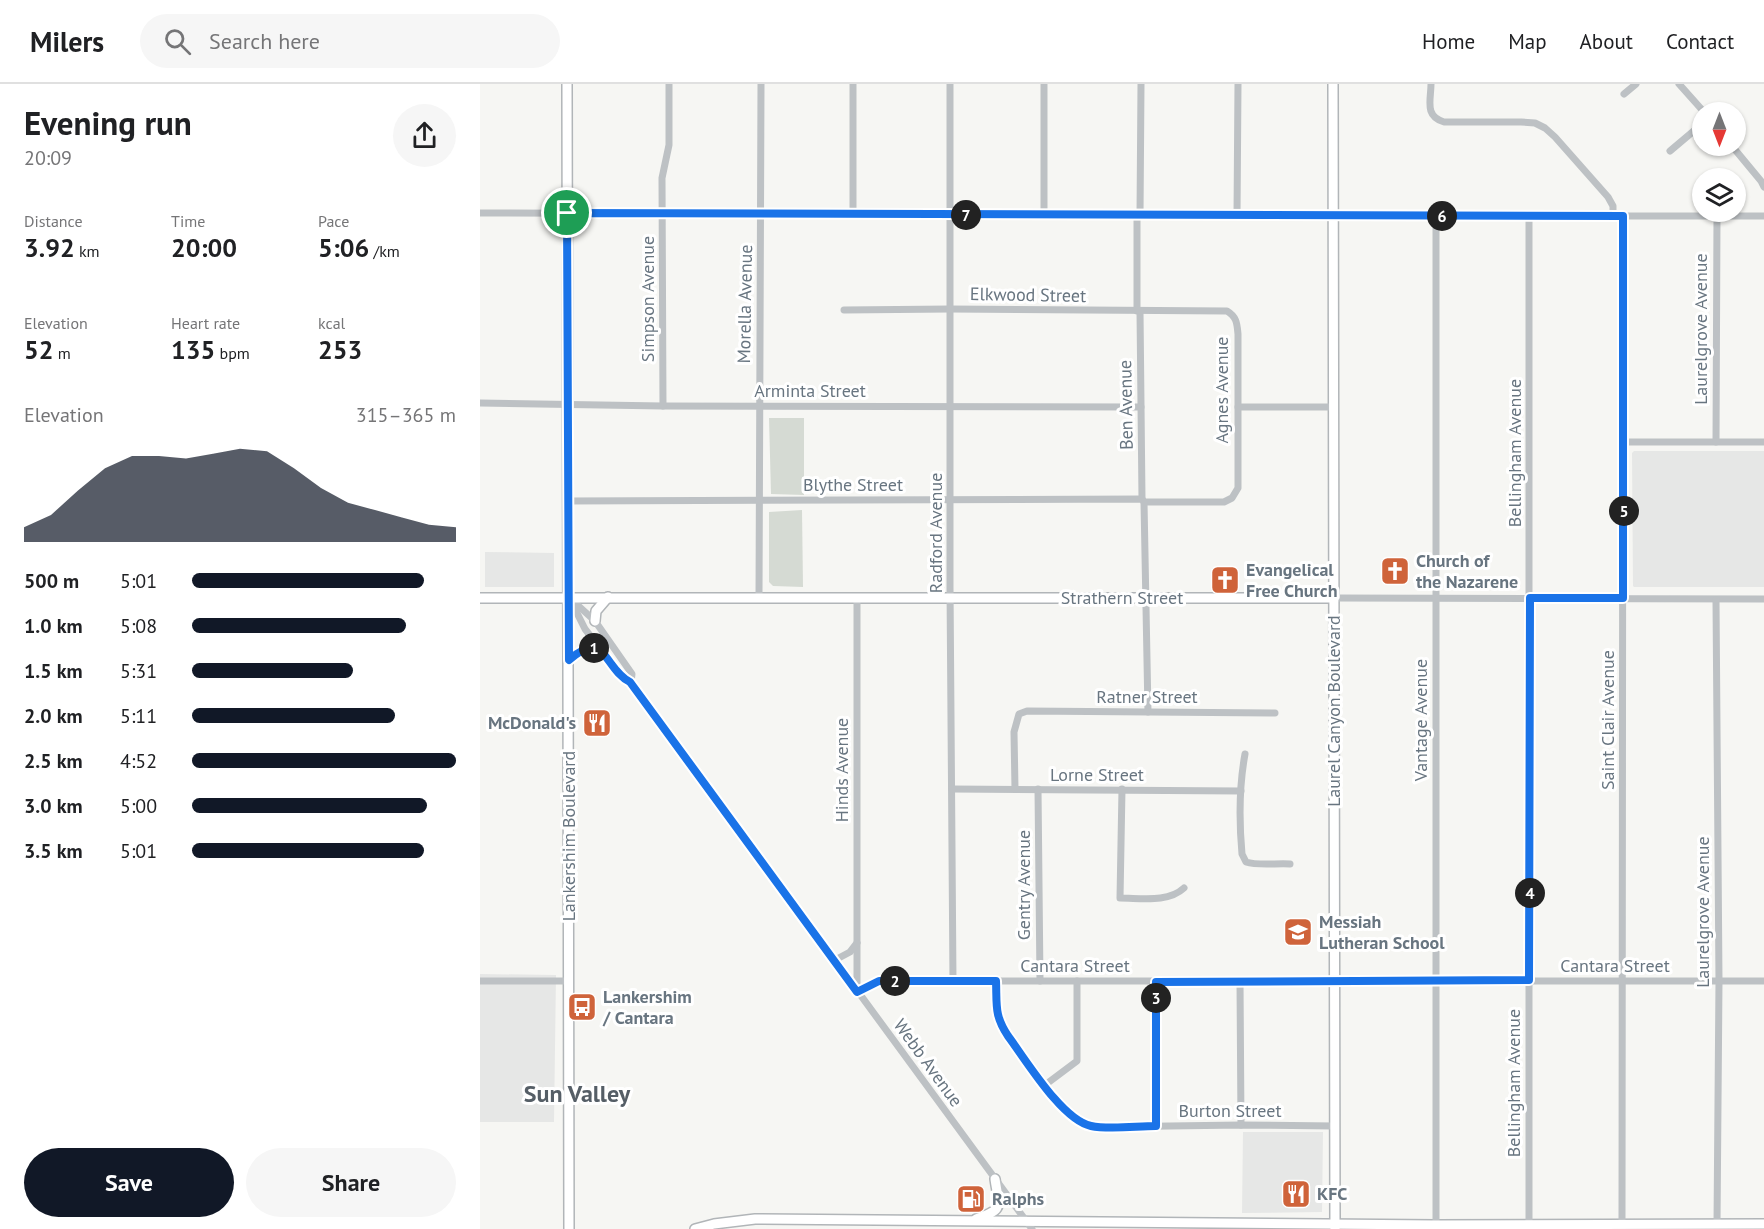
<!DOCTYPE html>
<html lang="en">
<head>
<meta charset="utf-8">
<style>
	body { margin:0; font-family:"PT Sans",sans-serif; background:#f6f6f6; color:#202124; height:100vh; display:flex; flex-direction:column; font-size:22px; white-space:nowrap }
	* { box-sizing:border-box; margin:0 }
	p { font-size:20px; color:#757577 }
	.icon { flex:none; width:33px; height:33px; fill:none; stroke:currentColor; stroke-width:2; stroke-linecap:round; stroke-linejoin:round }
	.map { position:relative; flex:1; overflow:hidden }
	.details { display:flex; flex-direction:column; background:#fff; width:480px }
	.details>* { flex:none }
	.needle { width:39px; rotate:180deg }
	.tools { position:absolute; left:1212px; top:18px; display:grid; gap:12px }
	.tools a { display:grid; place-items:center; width:54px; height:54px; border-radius:50%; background:#fff; box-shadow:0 2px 4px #0004; font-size:30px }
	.pin { position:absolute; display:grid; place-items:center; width:51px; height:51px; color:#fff; margin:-26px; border:3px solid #fff; border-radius:50%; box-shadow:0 2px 6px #0007 }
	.km { position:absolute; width:30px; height:30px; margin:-15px; border-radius:50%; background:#222; color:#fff; font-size:16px; line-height:30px; text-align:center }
	.round { display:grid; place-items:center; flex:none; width:63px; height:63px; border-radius:32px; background:#f6f6f6 }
	.summary { display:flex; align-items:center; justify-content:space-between; height:102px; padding:0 24px }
	h1 { font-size:33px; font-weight:700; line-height:45px }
	.metrics { display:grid; grid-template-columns:repeat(3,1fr); gap:9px; height:102px; padding:6px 24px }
	.metrics div { display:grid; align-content:center }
	.metrics b { font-size:26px; font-weight:700 }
	.metrics small { font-size:16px; font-weight:400 }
	.metrics p { font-size:16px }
	.chart { height:168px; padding:12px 24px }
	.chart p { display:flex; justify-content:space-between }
	.chart svg { width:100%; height:108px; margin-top:6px; fill:#111827; opacity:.7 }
	.cta { display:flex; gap:12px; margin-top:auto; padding:12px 24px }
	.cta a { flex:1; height:69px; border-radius:36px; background:#111827; color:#fff; font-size:24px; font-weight:700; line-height:69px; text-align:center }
	.cta a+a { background:#f6f6f6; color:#202124 }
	ul { padding:0 24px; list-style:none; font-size:20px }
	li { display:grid; grid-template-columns:96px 72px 1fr; align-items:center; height:45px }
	li i { height:15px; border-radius:8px; background:#111827 }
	header { display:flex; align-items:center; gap:36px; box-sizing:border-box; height:84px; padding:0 30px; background:#fff; border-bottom:2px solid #e0e0e0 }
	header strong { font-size:28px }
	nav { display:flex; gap:33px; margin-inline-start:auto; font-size:21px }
	.search { width:420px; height:54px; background:#f6f6f6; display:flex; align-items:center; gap:15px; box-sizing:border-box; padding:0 21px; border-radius:33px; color:#757577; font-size:22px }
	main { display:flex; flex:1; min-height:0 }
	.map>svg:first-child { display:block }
</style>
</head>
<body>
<header>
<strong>Milers</strong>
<div class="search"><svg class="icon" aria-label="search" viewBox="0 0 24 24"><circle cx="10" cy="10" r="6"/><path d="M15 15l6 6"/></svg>Search here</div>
<nav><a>Home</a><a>Map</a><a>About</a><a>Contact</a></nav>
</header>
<main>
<section class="details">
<div class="summary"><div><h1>Evening run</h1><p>20:09</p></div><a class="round"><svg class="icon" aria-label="share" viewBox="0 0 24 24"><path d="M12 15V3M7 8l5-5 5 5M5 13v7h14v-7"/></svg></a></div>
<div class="metrics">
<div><p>Distance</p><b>3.92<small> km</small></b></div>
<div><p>Time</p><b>20:00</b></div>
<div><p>Pace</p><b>5:06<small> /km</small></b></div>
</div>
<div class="metrics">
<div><p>Elevation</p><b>52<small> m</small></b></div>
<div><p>Heart rate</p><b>135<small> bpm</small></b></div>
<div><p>kcal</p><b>253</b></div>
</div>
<div class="chart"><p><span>Elevation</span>315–365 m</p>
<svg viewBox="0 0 160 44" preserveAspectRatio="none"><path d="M0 44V38L10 33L20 23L30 14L40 9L50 9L60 10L70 8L80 6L90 7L100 14L110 22L120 28L130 31L140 34L150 37L160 38V44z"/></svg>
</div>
<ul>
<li><b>500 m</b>5:01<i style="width:88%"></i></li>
<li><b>1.0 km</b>5:08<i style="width:81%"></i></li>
<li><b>1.5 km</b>5:31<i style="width:61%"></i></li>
<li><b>2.0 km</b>5:11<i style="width:77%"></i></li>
<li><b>2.5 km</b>4:52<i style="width:100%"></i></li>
<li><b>3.0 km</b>5:00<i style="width:89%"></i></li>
<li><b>3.5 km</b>5:01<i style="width:88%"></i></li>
</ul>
<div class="cta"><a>Save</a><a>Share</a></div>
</section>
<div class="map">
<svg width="1284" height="1145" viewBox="0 0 1284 1145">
	<rect width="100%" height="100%" fill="#f6f6f3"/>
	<!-- built -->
	<g fill="#e6e7e6">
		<polygon points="1154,367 1284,367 1284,503 1154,503 1153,502 1152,369"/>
		<polygon points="5,468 74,469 74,503 5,503"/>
		<polygon points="0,890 76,891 74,1038 0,1038"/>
		<polygon points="763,1048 843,1048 842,1128 762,1129"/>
	</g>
	<!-- green -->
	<g fill="#d5dad3">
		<polygon points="324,334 324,411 291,410 289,334"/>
		<polygon points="322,426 323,503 293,502 289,498 289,428"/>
	</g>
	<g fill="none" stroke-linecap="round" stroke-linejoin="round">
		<!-- major casing -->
		<g stroke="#b1b5b8" stroke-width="12">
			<g id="major">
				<polyline points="87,0 89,1145"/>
				<polyline points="853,0 855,1145"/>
				<polyline points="0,514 854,514"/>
				<polyline points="115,537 116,527 128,513"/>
				<path d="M 496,1135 C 525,1125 519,1123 515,1095"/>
				<polyline points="215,1145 234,1140 275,1135 956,1141 1284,1140"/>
			</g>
		</g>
		<!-- minor -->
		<g stroke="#bdc1c4" stroke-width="7">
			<polyline points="470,0 470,503 473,897"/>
			<path d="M 951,0 C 951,16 944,32 964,38 L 1041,38 L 1055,39 L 1065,44 L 1075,53 L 1128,113 L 1133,122 L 1133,132"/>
			<polyline points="1199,0 1224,28"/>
			<polyline points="1144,10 1156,0"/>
			<polyline points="1252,62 1281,97 1284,103"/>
			<polyline points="1190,67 1222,40"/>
			<polyline points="0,129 852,132 1284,132"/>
			<polyline points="373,131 373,0"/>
			<polyline points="564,131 564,0"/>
			<polyline points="657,131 657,227"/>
			<polyline points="660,131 661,0"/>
			<polyline points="757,131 758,0"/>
			<polyline points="1049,132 1049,1144"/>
			<polyline points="660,227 662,415"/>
			<polyline points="0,319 183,322 661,323"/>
			<polyline points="183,322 182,94 189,61 189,0"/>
			<polyline points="758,323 853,323"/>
			<polyline points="1144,358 1284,358"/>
			<polyline points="1236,358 1237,132"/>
			<path d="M 88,417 L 662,415 L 664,418 L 744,418 L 752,414 L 758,404 L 758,250 C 757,240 757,233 747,227 L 470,225 L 364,226"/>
			<polyline points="664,418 668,628"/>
			<polyline points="89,513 105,545 143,594 151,598 552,1145"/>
			<polyline points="279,513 281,0"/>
			<polyline points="377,514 377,907"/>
			<polyline points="854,514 1284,515"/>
			<polyline points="1236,516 1239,897 1237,1140"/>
			<polyline points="93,517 115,537 152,590 151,598"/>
			<path d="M 89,576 C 99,567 107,562 121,567"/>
			<path d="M 765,670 C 759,703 759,737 762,770 L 766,778 C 778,782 797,779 810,780"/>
			<polyline points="472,705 761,707"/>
			<polyline points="535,705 534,648 539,630 547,627 795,629"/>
			<polyline points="558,705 560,897"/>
			<path d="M 642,705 L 640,814 C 661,814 688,819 704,804"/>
			<polyline points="355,876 370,868 377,859"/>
			<polyline points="0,897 89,897"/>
			<polyline points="516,897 517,931 520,939 586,1028 601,1039 618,1043 761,1041 855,1042"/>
			<polyline points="760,897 761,1041"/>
			<polyline points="377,908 388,901 399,897 1284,897"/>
			<polyline points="565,1001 597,977 597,897"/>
			<polyline points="676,1042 677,898"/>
			<polyline points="956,1141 956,132"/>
			<polyline points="1142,1145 1143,132"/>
		</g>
		<!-- major -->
		<use href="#major" stroke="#fff" stroke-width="9"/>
	</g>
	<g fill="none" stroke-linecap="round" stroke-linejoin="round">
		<!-- route casing -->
		<g stroke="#fff" stroke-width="12">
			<path id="route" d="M 87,129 L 1143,132 L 1143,514 L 1050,514 L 1049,896 L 676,898 L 676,1042 C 657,1042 629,1046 611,1042 C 582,1036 546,976 528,952 C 514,931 517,921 516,897 L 399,897 L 377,908 L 150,598 C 124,585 126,544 89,576 Z"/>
		</g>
		<!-- route -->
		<use href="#route" stroke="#1a73e8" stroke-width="8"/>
	</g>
	<!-- icons -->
	<defs>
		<g id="church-square" transform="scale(1.5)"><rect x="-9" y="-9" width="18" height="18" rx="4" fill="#cf633a" stroke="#fff"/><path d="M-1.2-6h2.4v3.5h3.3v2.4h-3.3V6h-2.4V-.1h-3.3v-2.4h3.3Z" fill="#fff"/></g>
		<g id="restaurant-square" transform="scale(1.5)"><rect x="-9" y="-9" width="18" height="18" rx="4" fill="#cf633a" stroke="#fff"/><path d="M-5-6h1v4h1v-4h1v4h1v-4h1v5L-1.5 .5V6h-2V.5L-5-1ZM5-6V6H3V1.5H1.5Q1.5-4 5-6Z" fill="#fff"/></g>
		<g id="school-square" transform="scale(1.5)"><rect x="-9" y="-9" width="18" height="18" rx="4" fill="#cf633a" stroke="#fff"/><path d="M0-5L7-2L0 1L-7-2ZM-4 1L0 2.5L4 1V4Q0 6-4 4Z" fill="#fff"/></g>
		<g id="bus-square" transform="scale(1.5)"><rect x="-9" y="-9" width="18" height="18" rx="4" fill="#cf633a" stroke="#fff"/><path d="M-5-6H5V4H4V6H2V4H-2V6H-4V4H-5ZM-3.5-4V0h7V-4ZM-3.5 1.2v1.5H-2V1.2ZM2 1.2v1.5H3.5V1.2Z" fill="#fff"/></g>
		<g id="fuel-square" transform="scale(1.5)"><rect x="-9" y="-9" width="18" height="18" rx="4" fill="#cf633a" stroke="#fff"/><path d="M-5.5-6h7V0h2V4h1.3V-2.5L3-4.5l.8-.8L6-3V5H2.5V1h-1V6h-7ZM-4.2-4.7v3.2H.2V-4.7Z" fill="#fff"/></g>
	</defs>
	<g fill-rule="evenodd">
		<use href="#church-square" x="915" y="487"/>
		<use href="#church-square" x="745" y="496"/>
		<use href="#restaurant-square" x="117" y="639"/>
		<use href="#school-square" x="818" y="848"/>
		<use href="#bus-square" x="102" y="923"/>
		<use href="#restaurant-square" x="816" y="1110"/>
		<use href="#fuel-square" x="491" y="1115"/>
	</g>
	<g text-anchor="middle" stroke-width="6" stroke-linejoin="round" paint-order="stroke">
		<!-- street labels -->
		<g font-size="18" fill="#687580" stroke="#fff">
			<text transform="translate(548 211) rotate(1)" y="6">Elkwood Street</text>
			<text transform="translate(168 215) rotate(-90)" y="6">Simpson Avenue</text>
			<text transform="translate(265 220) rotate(-89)" y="6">Morella Avenue</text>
			<text transform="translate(1221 245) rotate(-90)" y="6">Laurelgrove Avenue</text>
			<text transform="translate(742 306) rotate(-90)" y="6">Agnes Avenue</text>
			<text x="330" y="313">Arminta Street</text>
			<text transform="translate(646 321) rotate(-91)" y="6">Ben Avenue</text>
			<text transform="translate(1035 369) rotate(-90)" y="6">Bellingham Avenue</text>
			<text x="373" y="407">Blythe Street</text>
			<text transform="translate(456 449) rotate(-90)" y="6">Radford Avenue</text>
			<text x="642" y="520">Strathern Street</text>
			<text x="667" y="619">Ratner Street</text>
			<text transform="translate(854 627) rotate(-90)" y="6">Laurel Canyon Boulevard</text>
			<text transform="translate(941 636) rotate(-90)" y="6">Vantage Avenue</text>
			<text transform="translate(1128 636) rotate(-90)" y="6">Saint Clair Avenue</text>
			<text transform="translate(362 686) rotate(-90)" y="6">Hinds Avenue</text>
			<text x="617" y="697">Lorne Street</text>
			<text transform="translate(89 752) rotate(-90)" y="6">Lankershim Boulevard</text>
			<text transform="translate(544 801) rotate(-90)" y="6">Gentry Avenue</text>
			<text transform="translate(1223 828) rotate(-90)" y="6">Laurelgrove Avenue</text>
			<text x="595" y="888">Cantara Street</text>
			<text x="1135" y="888">Cantara Street</text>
			<text transform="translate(448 979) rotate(54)" y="6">Webb Avenue</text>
			<text transform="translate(1034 999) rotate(-90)" y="6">Bellingham Avenue</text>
			<text x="750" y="1033">Burton Street</text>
		</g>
		<!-- poi labels -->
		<g font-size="18" font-weight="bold" fill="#687580" stroke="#fff" text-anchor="start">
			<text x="936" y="483">Church of<tspan x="936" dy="21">the Nazarene</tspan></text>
			<text x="766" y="492">Evangelical<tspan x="766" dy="21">Free Church</tspan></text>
			<text x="96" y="645" text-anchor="end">McDonald's</text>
			<text x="839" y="844">Messiah<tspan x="839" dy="21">Lutheran School</tspan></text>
			<text x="123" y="919">Lankershim<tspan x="123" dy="21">/ Cantara</tspan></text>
			<text x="837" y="1116">KFC</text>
			<text x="512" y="1121">Ralphs</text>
		</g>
		<!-- district labels -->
		<g font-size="24" font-weight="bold" fill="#555e66" stroke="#fff">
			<text x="97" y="1018">Sun Valley</text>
		</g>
	</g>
</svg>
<div class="tools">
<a><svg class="needle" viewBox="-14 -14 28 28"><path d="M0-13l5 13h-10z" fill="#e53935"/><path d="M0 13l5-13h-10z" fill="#757577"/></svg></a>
<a><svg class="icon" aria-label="layers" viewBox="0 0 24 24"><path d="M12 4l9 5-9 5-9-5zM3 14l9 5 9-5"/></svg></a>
</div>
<div class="pin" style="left:87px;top:129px;background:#1e9e55"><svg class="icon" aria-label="arrive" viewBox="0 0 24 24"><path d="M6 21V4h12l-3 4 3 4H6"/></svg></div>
<b class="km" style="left:114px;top:564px">1</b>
<b class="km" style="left:415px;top:897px">2</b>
<b class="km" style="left:676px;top:914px">3</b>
<b class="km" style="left:1050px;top:809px">4</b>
<b class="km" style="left:1144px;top:427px">5</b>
<b class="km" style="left:962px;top:132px">6</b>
<b class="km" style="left:486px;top:131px">7</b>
</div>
</main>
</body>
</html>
